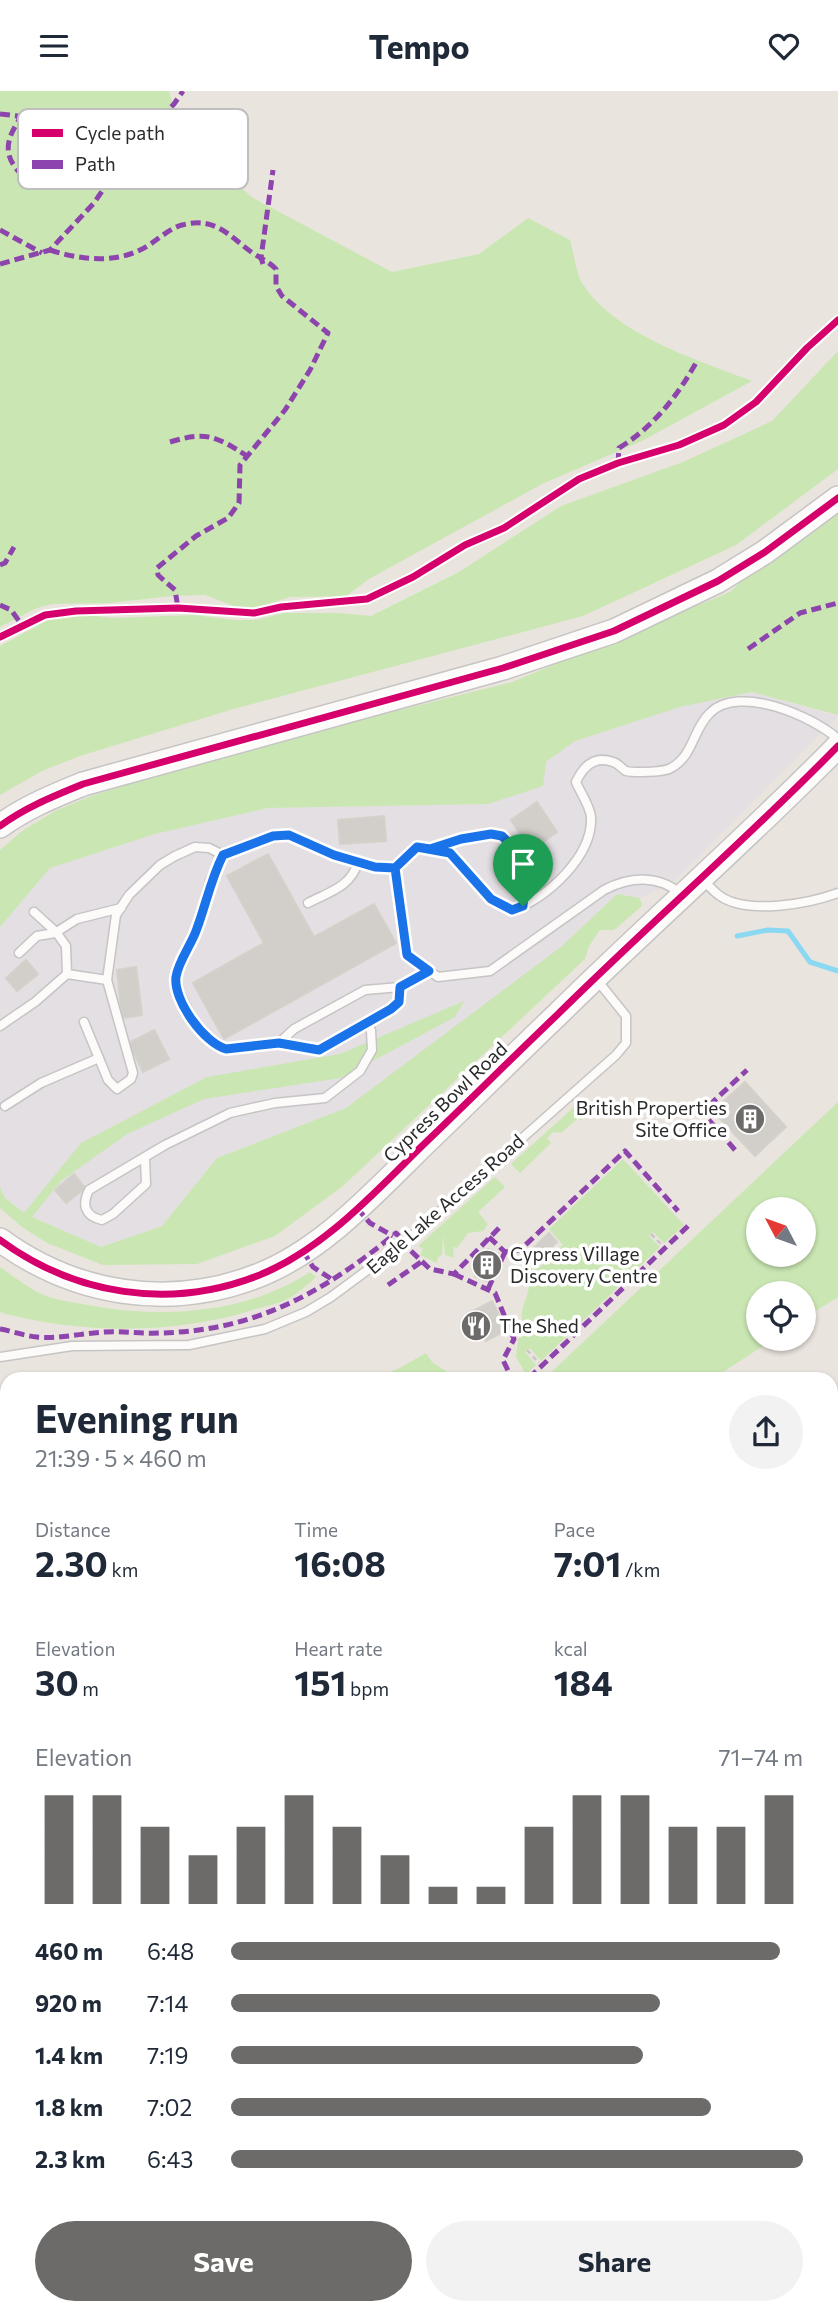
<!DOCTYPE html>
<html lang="en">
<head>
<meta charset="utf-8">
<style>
	body { margin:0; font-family:Commissioner,sans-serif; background:#f2f2f3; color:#1f2937; height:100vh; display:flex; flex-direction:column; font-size:26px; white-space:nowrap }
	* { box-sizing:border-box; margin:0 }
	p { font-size:23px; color:#747a83 }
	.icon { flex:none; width:38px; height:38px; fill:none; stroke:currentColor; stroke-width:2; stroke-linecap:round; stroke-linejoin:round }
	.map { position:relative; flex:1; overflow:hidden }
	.drawer { position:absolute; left:0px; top:1281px; width:838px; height:943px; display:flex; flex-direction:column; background:#fff; border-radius:21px 21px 0 0; box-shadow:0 2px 5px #0004 }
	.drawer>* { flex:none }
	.needle { width:46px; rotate:311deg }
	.tools { position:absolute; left:746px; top:1106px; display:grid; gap:14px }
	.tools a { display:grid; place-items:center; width:70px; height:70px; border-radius:50%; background:#fff; box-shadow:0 2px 5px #0004; font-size:35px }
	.pin { position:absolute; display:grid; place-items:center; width:60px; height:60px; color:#fff; margin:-72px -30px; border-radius:50% 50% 50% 0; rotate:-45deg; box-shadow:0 0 7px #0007 }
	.pin .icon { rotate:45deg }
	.round { display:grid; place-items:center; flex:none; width:74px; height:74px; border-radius:37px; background:#f2f2f3 }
	.headline { display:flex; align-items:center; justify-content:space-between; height:119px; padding:0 35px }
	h1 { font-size:38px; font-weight:700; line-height:52px }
	.metrics { display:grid; grid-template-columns:repeat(3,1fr); gap:10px; height:119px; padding:7px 35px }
	.metrics div { display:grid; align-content:center }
	.metrics b { font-size:35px; font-weight:700 }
	.metrics small { font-size:19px; font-weight:400 }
	.metrics p { font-size:19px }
	.chart { height:196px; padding:14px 35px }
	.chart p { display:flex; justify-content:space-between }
	.chart svg { width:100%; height:126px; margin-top:7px; stroke:#6d6b69; stroke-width:6 }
	.cta { display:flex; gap:14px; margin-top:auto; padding:14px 35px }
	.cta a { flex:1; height:80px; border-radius:42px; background:#6d6b69; color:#fff; font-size:28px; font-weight:700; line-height:80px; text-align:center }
	.cta a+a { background:#f2f2f3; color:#1f2937 }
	ul { padding:0 35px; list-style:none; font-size:23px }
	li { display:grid; grid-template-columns:112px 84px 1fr; align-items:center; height:52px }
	li i { height:18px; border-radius:9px; background:#6d6b69 }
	header { display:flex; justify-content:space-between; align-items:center; height:91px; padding:0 35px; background:#fff; font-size:32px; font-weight:700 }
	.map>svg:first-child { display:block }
</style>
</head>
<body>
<header><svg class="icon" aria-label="menu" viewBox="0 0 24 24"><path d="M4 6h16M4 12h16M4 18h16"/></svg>Tempo<svg class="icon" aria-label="heart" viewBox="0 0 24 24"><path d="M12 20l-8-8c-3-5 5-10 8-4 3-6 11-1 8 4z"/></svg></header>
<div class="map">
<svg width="838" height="2224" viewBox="0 0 838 2224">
	<rect width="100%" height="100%" fill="#eae4de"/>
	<!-- industrial -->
	<polygon fill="#e3dfe2" points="752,601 838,625 670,794 640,807 617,803 562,855 346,1017 217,1067 162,1135 101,1156 24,1122 5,1107 0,1096 0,836 50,777 155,743 268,717 488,713 575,650 680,616"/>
	<!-- green -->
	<g fill="#cae7b3" fill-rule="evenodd">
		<path d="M 0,0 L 169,0 L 182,46 L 253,107 L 392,181 L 479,163 L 528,127 L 570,149 C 574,162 576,184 584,195 C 618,245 698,269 752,290 L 642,350 L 542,393 L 369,488 L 346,505 L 291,506 L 253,517 L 234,515 L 205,504 L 173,505 L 109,512 L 53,513 L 37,517 L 0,536 Z"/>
		<polygon points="838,260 838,378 736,454 583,525 230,619 80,665 42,680 0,704 0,555 48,529 86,524 114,527 194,524 235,529 256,529 284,522 338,522 371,525 459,481 561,415 683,371 772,330"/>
		<polygon points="838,398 838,624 752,601 680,616 575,650 546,671 543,695 488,713 268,717 155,743 50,777 0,836 0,759 22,740 55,720 94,704 260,654 512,591 730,501"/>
		<polygon points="617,803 640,807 642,815 614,839 600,839 589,855 585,868 343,1095 275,1145 197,1173 103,1174 47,1152 22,1136 0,1117 0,1096 5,1107 24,1122 81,1052 207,986 340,963 464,910 455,926 341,987 204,1008 127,1043 61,1090 32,1126 101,1156 162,1135 217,1067 346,1017 562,855"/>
		<path d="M 838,1011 L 838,1206 L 803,1228 L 803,1202 L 758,1202 L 758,1248 L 774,1248 L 712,1288 L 544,1288 ZM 758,1118 L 803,1118 L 803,1164 L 758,1164 Z"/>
		<polygon points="580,1015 587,1023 581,1030 578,1027 561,1042 553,1041 547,1047 551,1052 520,1082 511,1073 574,1016"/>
		<path d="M 623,1068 L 684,1134 L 664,1152 L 653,1141 L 649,1145 L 660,1156 L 541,1270 L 530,1257 L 525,1261 L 536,1274 L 526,1283 L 516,1266 L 518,1248 L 524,1244 C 523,1236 521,1228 522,1221 C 525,1204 536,1193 522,1179 L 522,1169 L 526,1162 L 540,1176 L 563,1154 L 549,1138 Z"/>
		<polygon points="495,1086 505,1096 478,1121 488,1133 483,1140 468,1142 457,1157 453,1156 454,1167 445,1164 443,1144 442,1164 438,1166 437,1172 420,1164 423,1158 418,1155"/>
		<path d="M 0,1176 C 13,1185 27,1196 41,1203 C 55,1209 72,1211 88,1214 C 162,1228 246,1223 310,1181 L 316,1186 C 308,1193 300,1201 291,1206 C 281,1212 267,1215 256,1218 C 176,1244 82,1243 2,1222 L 0,1220 Z"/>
		<polygon points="426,1262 432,1271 458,1288 370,1288 398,1278"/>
		<polygon points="7,1918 7,2217 34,2217 28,2224 0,2224 0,1921"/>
	</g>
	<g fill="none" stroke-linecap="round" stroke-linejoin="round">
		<!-- stream -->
		<g stroke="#8ad8f2" stroke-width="5">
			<polyline points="737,845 768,839 788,840 810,871 838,880"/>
			<polyline points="0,2077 7,2068"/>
			<polyline points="0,2219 11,2224"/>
		</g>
	</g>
	<!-- building -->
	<g fill="#d2ceca" stroke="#d4d0ca" stroke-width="2">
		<polygon points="537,711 557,741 531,759 511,729"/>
		<polygon points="384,725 386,750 340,753 338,729"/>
		<polygon points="268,763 314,846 374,813 396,852 224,948 193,892 264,852 227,785"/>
		<polygon points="26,869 38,883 17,900 6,887"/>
		<polygon points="136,876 142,924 122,927 117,879"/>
		<polygon points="154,939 169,968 143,981 129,952"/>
		<polygon points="745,991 786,1036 755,1065 713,1020"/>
		<polygon points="74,1083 85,1097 66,1112 55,1099"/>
		<polygon points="549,1142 557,1151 536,1171 528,1162"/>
		<polygon points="488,1158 498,1163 486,1190 475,1185"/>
		<polygon points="492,1210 507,1239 486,1250 471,1221"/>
		<polygon points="472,1222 484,1247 480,1249 468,1224"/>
		<polygon points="831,1565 838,1577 838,1595 831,1599"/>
		<polygon points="838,2143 838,2165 834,2167 831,2146"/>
		<polygon points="64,2217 118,2217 122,2224 68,2224"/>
		<polygon points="288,2217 320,2217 315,2224 297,2224"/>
		<polygon points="546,2217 580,2217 582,2218 580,2224 542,2224 545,2224"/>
	</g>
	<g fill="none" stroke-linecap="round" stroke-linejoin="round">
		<!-- lane casing -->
		<g stroke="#c6c4c4" stroke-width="11">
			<g id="lane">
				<polyline points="433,758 461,748 491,743 502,745 511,754 526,778 523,815"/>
				<path d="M 395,777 L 417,756 L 450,762 L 491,808 L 512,819 C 546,809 593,765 591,726 C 590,715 580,701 576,691 C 583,676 594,664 613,671 C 618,672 622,678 626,680 C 635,682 661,681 669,678 C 694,666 692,639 710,622 C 739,593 812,625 838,648"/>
				<path d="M 704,790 C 709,795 714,801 720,805 C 748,824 808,813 838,802"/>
				<path d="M 308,812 C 329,801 351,796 358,771"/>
				<polyline points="34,821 56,841 66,855 67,883"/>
				<polyline points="19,862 37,845 55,842 77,828 121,817"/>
				<path d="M 400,896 L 399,910 L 391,918 L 319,959 L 279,952 L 226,958 L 206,947 L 195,934 L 179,901 L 176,886 L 197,839 L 210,790 L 223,764 L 273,745 L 289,744 L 334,764 L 375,776 L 395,777 L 407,864 L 438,886 L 490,880 L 604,799 C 629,786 658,783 681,803"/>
				<polyline points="84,931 108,989 117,998 131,988 133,982 107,889 116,824 129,804 160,774 175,765 195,756 209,757 223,764"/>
				<polyline points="0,935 35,911 67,883 107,889"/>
				<polyline points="279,952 294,938 365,899 400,896 429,879"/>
				<polyline points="5,1015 41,992 99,967"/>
				<path d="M 145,1068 L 146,1093 L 113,1123 L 102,1129 C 84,1125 82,1113 89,1099 L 165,1054 L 230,1022 L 275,1012 L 325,1007 L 360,980 L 372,959 L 371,939 L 364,932"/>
				<polyline points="0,1266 72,1255 189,1254 265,1238 306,1221 331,1206 404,1152 616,964 626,952 626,925 597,889"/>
			</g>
		</g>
		<!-- street casing -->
		<g stroke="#c6c4c4" stroke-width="19">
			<g id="street">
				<polyline points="831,1816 838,1816"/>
				<polyline points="818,2224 838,2215"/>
			</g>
		</g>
		<!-- secondary casing -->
		<g stroke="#c6c4c4" stroke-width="26">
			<g id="secondary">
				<path d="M 0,735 C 26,716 54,705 83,693 L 503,577 L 614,540 L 718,490 L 765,461 L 838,407"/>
				<path d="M 0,1149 C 75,1204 169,1219 257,1185 C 322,1160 374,1102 423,1054 C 468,1011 512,967 557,924 C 649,833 747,748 838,655"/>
				<polyline points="831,1503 838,1499"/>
				<polyline points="180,2224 186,2217"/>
			</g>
		</g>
		<!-- highway casing -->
		<g stroke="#c5c3c0" stroke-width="33">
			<g id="highway">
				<polyline points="831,1367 838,1363"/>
				<polyline points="831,1434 838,1430"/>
				<polyline points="0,1800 7,1796"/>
				<polyline points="0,1883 7,1880"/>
			</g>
		</g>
		<!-- path -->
		<g stroke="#c8c7c6" stroke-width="2.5" stroke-dasharray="5 3.5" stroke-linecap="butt">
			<polyline points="651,1143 662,1154"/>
			<polyline points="527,1259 539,1272"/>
			<polyline points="0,2039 7,2037"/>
			<polyline points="7,2141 7,2142"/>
			<polyline points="0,2168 7,2157"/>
		</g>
		<!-- lane -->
		<use href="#lane" stroke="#fcfbfa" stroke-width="8"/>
		<!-- street -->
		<use href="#street" stroke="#fcfbfa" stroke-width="16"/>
		<!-- secondary -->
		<use href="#secondary" stroke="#fcfbfa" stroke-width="23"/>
		<!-- highway -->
		<use href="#highway" stroke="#e9dcd3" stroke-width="30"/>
		<!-- quiet -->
		<g stroke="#8e44ad" stroke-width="5" stroke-dasharray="10 5" stroke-linecap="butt">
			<path d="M 0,23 L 18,25 L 19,29 C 6,49 3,64 20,82 L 28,83 C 61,70 86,52 117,78"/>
			<polyline points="0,139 42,162"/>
			<path d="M 50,159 C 78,168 112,173 140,159 C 154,153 167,138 182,134 C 216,125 230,146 254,163 C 262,168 269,171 276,178 L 276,195 L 282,205 L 328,242 L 310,279 L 285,319 L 240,374 L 239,412 L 228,427 L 196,445 L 157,477 L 158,484 L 175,499 L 178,517"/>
			<polyline points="0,173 50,159 94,112 129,61 174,13 183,0"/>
			<polyline points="263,173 261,167 273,79"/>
			<path d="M 170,351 C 206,340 216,345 247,365"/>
			<path d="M 618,372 L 619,357 C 653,336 676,307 696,272"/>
			<polyline points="0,474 5,472 14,456"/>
			<polyline points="0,514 11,519 22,534"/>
			<polyline points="748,558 800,522 838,512"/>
			<polyline points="735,1059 702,1021 747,979"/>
			<polyline points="357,1117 370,1132 393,1145"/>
			<polyline points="489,1146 505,1161 520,1159 625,1060 678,1120"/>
			<polyline points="303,1160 313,1176 333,1189"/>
			<polyline points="411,1160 430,1178 454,1183 502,1134"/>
			<polyline points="454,1183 495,1202 514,1248 503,1269 512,1288"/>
			<polyline points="388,1194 421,1171"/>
			<polyline points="488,1198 505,1161"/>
			<path d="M 0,1238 C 12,1240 25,1245 37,1246 C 60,1248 83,1242 106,1241 C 124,1240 142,1243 160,1242 C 256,1240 324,1201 396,1142 L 399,1145"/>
			<polyline points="529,1287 689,1134"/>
			<polyline points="0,1591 7,1585"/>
		</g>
		<!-- cycleway casing -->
		<g stroke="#fff" stroke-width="11">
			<g id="cycleway">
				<polyline points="0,546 45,524 76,520 178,517 254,522 281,516 367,508 413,486 465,454 504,437 579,388 618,372 679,354 724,334 756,311 807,257 838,229"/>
				<path d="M 0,735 C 26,716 54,705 83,693 L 503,577 L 614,540 L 718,490 L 765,461 L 838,407"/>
				<path d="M 0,1149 C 75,1204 169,1219 257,1185 C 322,1160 374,1102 423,1054 C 468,1011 512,967 557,924 C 649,833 747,748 838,655"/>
			</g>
		</g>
		<!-- cycleway -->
		<use href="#cycleway" stroke="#d6006c" stroke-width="7"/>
	</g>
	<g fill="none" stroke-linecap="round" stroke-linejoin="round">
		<!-- route casing -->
		<g stroke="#fff" stroke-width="14">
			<path id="route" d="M 523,815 L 512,819 L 491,808 L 450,762 L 417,756 L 395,777 L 375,776 L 334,764 L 289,744 L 273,745 L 223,764 C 210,790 206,814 196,840 C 191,854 178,871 176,886 C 173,909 204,952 226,958 L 279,952 L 319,959 L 391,918 L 399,911 L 400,896 L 429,880 L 407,864 L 395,777 L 417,756 L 430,758 L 461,748 L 491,743 L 502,745 L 511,754 L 526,778 L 523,815"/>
		</g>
		<!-- route -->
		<use href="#route" stroke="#1a73e8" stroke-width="9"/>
	</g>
	<!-- icons -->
	<defs>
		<g id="building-disc" transform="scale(1.575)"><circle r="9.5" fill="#6d6b69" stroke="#fff"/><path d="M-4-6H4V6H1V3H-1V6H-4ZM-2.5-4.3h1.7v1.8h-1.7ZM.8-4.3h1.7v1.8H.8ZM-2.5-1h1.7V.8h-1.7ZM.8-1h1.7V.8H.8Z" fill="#fff"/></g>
		<g id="restaurant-disc" transform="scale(1.575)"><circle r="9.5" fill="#6d6b69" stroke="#fff"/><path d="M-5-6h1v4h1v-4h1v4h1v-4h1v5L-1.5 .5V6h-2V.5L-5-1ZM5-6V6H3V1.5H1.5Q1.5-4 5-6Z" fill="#fff"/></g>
	</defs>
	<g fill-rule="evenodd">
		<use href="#building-disc" x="750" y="1028"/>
		<use href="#building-disc" x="487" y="1174"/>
		<use href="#restaurant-disc" x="476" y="1235"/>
	</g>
	<g text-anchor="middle" stroke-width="7" stroke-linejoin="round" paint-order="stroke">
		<!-- street labels -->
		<g font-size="19" fill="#2a2a2a" stroke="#fff">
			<text transform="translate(445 1011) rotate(-44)" y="7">Cypress Bowl Road</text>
			<text transform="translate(445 1113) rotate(-41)" y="7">Eagle Lake Access Road</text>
		</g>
		<!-- poi labels -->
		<g font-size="19" fill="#2a2a2a" stroke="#fff" text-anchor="start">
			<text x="727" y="1024" text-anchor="end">British Properties<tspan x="727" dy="22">Site Office</tspan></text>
			<text x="510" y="1170">Cypress Village<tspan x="510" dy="22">Discovery Centre</tspan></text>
			<text x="499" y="1242">The Shed</text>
		</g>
	</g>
	<!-- legend -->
	<rect x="18" y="18" width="230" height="80" rx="10" fill="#fff" stroke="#bfbfbf" stroke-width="2"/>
	<rect x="32" y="38" width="31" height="8" fill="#d6006c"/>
	<rect x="32" y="69" width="31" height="9" fill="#8e44ad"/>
	<g font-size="19" fill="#2a2a2a">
		<text x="75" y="49">Cycle path</text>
		<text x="75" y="80">Path</text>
	</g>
</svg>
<div class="tools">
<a><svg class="needle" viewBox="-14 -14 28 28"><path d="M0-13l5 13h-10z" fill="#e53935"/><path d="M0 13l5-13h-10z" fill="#747a83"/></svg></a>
<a><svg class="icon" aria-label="locate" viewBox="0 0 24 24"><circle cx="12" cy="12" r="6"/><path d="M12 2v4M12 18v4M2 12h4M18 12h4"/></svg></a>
</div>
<div class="pin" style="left:523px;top:815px;background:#1e9e55"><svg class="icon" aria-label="arrive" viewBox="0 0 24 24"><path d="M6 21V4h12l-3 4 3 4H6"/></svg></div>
<section class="drawer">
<div class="headline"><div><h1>Evening run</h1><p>21:39 · 5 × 460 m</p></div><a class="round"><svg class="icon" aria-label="share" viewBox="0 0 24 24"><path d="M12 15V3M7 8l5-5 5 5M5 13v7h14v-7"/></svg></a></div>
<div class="metrics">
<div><p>Distance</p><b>2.30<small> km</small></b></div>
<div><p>Time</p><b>16:08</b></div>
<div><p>Pace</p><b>7:01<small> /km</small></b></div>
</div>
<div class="metrics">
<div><p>Elevation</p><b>30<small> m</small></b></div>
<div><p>Heart rate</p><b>151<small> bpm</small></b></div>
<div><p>kcal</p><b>184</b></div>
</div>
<div class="chart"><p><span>Elevation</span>71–74 m</p>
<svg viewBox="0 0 160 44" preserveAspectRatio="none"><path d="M5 44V6M15 44V6M25 44V17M35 44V27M45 44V17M55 44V6M65 44V17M75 44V27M85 44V38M95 44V38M105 44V17M115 44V6M125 44V6M135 44V17M145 44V17M155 44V6"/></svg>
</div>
<ul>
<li><b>460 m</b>6:48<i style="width:96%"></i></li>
<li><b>920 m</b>7:14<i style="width:75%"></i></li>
<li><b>1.4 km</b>7:19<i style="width:72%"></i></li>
<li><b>1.8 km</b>7:02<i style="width:84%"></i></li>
<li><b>2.3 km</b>6:43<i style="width:100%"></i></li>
</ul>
<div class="cta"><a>Save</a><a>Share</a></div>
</section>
</div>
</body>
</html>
